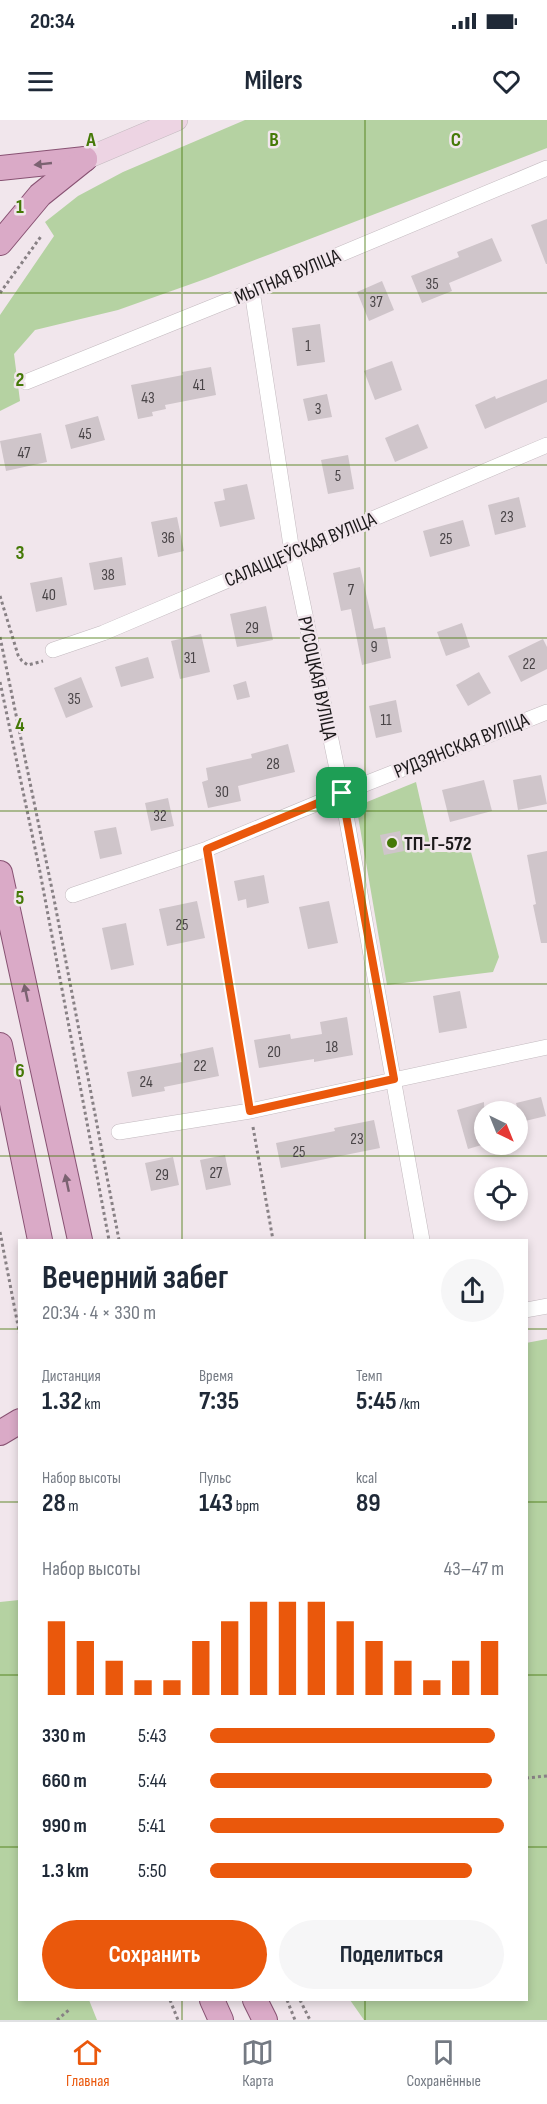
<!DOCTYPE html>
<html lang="ru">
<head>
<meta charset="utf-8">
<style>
	body { margin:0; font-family:"Sofia Sans Condensed",sans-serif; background:#f6f6f7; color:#1f2937; height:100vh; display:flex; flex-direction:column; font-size:22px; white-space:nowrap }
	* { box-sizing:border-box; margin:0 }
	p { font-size:20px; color:#747a83 }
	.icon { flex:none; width:33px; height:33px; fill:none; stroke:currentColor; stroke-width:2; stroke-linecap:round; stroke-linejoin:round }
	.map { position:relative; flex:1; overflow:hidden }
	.details { position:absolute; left:18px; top:1119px; width:510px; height:762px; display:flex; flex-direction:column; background:#fff; border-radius:0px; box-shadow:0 3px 9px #0003 }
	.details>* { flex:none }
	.needle { width:39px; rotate:137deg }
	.fabs { position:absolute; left:474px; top:981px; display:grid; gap:12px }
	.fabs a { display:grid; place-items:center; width:54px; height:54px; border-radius:50%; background:#fff; box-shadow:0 3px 9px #0003; font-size:30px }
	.pin { position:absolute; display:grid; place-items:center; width:51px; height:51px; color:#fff; margin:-26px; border-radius:12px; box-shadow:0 3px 9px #0006 }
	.round { display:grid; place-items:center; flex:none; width:63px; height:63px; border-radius:32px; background:#f6f6f7 }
	.summary { display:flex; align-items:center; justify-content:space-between; height:102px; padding:0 24px }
	h1 { font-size:33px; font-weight:700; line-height:45px }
	.figures { display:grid; grid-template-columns:repeat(3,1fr); gap:9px; height:102px; padding:6px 24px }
	.figures div { display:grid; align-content:center }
	.figures b { font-size:26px; font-weight:700 }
	.figures small { font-size:16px; font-weight:400 }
	.figures p { font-size:16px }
	.chart { height:168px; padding:12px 24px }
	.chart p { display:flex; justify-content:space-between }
	.chart svg { width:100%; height:108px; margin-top:6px; stroke:#ea580c; stroke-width:6 }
	.cta { display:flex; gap:12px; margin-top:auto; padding:12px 24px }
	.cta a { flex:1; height:69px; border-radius:36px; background:#ea580c; color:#fff; font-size:24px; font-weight:700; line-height:69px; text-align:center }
	.cta a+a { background:#f6f6f7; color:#1f2937 }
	ul { padding:0 24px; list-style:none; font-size:20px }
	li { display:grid; grid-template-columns:96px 72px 1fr; align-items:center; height:45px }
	li i { height:15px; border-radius:8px; background:#ea580c }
	.status { display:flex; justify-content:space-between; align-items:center; height:42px; padding:0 30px; background:#fff; direction:ltr }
	.status svg { height:16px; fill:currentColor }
	header { display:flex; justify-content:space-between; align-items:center; height:78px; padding:0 24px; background:#fff; font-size:27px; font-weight:700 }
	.menu { display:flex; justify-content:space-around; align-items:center; height:84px; border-top:2px solid #e0e1e3; background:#fff; font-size:16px; color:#747a83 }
	.menu a { display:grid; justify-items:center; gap:3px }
	.menu .on { color:#ea580c }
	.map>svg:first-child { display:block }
</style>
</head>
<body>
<div class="status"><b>20:34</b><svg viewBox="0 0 49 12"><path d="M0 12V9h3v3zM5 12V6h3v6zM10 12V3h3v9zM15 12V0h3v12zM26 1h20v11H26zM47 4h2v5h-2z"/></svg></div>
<header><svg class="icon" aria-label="menu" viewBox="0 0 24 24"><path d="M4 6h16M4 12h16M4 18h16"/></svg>Milers<svg class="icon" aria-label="heart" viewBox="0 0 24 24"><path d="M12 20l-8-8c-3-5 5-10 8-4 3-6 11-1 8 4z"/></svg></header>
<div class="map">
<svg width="547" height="1900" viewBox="0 0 547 1900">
	<rect width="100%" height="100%" fill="#f1e6ec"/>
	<!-- green -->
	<g fill="#b5d2a2">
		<polygon points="245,0 547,0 547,28 208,158 118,190 35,210 14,234 20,281 0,291 0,195 54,116 45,102 78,76 123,52"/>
		<polygon points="416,662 432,732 471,732 499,837 493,852 387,865 358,696 362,684"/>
		<polygon points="547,1219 547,1900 364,1900 350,1880 526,1880 526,1223"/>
		<polygon points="19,1480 20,1880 89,1880 97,1900 0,1900 0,1482"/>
	</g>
	<!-- building -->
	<g fill="#cfc5ca">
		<polygon points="547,99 547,144 546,144 531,105"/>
		<polygon points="492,118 502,141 449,163 452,171 422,183 411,156 459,137 457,132"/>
		<polygon points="382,161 394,190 369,201 357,172"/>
		<polygon points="320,204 325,242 297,246 292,208"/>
		<polygon points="392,241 402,270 375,280 364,251"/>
		<polygon points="211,247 216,275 165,285 166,289 152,292 153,296 138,299 131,265 183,255 182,252"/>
		<polygon points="547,259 547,282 485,309 475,285 495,276 496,279"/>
		<polygon points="327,274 332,297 308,301 303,279"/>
		<polygon points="98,296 105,320 71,329 65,305"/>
		<polygon points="418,304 428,328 395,342 385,318"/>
		<polygon points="41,313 47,342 6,351 0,321"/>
		<polygon points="348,335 354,369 328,374 321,340"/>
		<polygon points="247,364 255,399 220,407 214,382 225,380 223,369"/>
		<polygon points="519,377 526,407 495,415 488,385"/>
		<polygon points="177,397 184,431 158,437 151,402"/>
		<polygon points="463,400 470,426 430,437 423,411"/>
		<polygon points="122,437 126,465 94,470 89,443"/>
		<polygon points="360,447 374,509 385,507 391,538 362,545 351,489 341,491 333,453"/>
		<polygon points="62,457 67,485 36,492 30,463"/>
		<polygon points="266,486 273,520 237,527 230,494"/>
		<polygon points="462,503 470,527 446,536 437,512"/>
		<polygon points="201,514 210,552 180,559 171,521"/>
		<polygon points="543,519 547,527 547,549 521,562 508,536"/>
		<polygon points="148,537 154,558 121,567 115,547"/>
		<polygon points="479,552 491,573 468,586 456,565"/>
		<polygon points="81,557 93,587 66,598 54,568"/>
		<polygon points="246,561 250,577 237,580 233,565"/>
		<polygon points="396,580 402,612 376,618 369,586"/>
		<polygon points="288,624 295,652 238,666 241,681 208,688 202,662 208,660 206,648 252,638 251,634"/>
		<polygon points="541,655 547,684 518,690 513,660"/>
		<polygon points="484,660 492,691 450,702 442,670"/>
		<polygon points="168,678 174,706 151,711 145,683"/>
		<polygon points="116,707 122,734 100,739 94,711"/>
		<polygon points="400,711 404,731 384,735 380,715"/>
		<polygon points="547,731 547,823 541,823 533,785 536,784 527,735"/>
		<polygon points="264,755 269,783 247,788 246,779 238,781 234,761"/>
		<polygon points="197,781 205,818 167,826 159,789"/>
		<polygon points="329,781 338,823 308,829 299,787"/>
		<polygon points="126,803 134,845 111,850 102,808"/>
		<polygon points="460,871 467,908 439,913 433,876"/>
		<polygon points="347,897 353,935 314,942 314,939 259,948 254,920 290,914 291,919 322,914 320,902"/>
		<polygon points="213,927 219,956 164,967 165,971 132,977 127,952 182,942 180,934"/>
		<polygon points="541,977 546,996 521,1002 516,983"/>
		<polygon points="484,982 485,1024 468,1029 457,990"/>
		<polygon points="374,1000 380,1028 281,1048 276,1023 335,1011 334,1008"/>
		<polygon points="225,1035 231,1065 206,1070 200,1040"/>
		<polygon points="173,1037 179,1065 151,1071 145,1043"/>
	</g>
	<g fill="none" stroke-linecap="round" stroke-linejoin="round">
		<!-- street casing -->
		<g stroke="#c3babf" stroke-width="16">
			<g id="street">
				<polyline points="252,171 292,432 342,673 422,1120"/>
				<polyline points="26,262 252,171 547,48"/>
				<polyline points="53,530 103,513 547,325"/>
				<polyline points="73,775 207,729 342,673 547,592"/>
				<polyline points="119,1012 250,991 547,927"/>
				<polyline points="526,1190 547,1186"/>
			</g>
		</g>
		<!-- secondary casing -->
		<g stroke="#c3babf" stroke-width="22">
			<polyline id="secondary" points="85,39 177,0"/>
		</g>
		<!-- primary casing -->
		<g stroke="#885273" stroke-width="26">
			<g id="primary">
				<polyline points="0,48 85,39"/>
				<polyline points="0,123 40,75 85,39"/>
				<polyline points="0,753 80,1120"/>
				<polyline points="0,925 40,1120"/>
				<polyline points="0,1313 20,1301"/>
				<polyline points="212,1880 221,1900"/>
				<polyline points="255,1880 265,1900"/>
			</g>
		</g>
		<!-- path -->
		<g stroke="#888185" stroke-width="3" stroke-dasharray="3 3" stroke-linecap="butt">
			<polyline points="0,173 42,115"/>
			<polyline points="0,476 18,535 22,541 28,545 43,541"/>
			<polyline points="0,517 54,779 119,1120"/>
			<polyline points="0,562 40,752 109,1120"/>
			<polyline points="210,744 248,977"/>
			<polyline points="253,1007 273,1120"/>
			<polyline points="0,1112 20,1216"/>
			<polyline points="526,1658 547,1656"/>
			<polyline points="170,1880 178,1900"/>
			<polyline points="287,1880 295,1900"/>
			<polyline points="300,1880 310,1900"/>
			<polyline points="57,1900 70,1889"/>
		</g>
		<!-- street -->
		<use href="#street" stroke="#fff" stroke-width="15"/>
		<!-- secondary -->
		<use href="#secondary" stroke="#edd4e3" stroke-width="21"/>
		<!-- primary -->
		<use href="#primary" stroke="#daaac7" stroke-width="24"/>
	</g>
	<!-- one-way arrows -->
	<defs><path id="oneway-solid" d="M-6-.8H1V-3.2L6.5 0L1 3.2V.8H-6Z" transform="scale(1.5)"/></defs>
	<g fill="#7b6271">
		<use href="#oneway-solid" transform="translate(43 44) rotate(174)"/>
		<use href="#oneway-solid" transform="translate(26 873) rotate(-102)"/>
		<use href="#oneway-solid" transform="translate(67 1063) rotate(-102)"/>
	</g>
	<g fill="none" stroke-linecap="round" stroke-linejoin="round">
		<!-- route casing -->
		<g stroke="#fff" stroke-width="12">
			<polygon id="route" points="342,673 394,959 250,991 207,729"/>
		</g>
		<!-- route -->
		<use href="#route" stroke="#ea580c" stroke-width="8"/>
	</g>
	<!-- grid -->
	<path fill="none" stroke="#457907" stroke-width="1.5" stroke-opacity="0.55" d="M 182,0 L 182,1120M 365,0 L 365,1120M 0,173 L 547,173M 0,345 L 547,345M 0,518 L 547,518M 0,691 L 547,691M 0,864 L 547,864M 0,1036 L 547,1036M 0,1209 L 20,1209M 526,1209 L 547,1209M 0,1382 L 20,1382M 526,1382 L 547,1382M 0,1555 L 20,1555M 526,1555 L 547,1555M 0,1727 L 20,1727M 526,1727 L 547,1727M 182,1880 L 182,1900M 365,1880 L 365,1900"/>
	<!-- markers -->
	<circle fill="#457907" stroke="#f1e6ec" stroke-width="2" cx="392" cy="723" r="6"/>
	<g text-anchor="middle" stroke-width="5" stroke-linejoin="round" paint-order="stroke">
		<!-- number labels -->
		<g font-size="16" fill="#494447">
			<text x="432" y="169">35</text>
			<text x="376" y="187">37</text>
			<text x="308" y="231">1</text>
			<text x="199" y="270">41</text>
			<text x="148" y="283">43</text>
			<text x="318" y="294">3</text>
			<text x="85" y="319">45</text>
			<text x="24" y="338">47</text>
			<text x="338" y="361">5</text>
			<text x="507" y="402">23</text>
			<text x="168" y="423">36</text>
			<text x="446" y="424">25</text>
			<text x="108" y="460">38</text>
			<text x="351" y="475">7</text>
			<text x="49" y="480">40</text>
			<text x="252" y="513">29</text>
			<text x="374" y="532">9</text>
			<text x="190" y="543">31</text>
			<text x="529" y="549">22</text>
			<text x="74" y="584">35</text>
			<text x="386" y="605">11</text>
			<text x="273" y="649">28</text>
			<text x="222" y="677">30</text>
			<text x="160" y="701">32</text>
			<text x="182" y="810">25</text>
			<text x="332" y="932">18</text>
			<text x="274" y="937">20</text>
			<text x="200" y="951">22</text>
			<text x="146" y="967">24</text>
			<text x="357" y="1024">23</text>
			<text x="299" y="1037">25</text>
			<text x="216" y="1058">27</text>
			<text x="162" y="1060">29</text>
		</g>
		<!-- street labels -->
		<g font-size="20" fill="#1c191b" stroke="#f1e6ec">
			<text transform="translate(287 156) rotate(-23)" y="7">МЫТНАЯ ВУЛІЦА</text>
			<text transform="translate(300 429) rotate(-23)" y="7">САЛАЦЦЕЎСКАЯ ВУЛІЦА</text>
			<text transform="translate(318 558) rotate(78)" y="7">РУСОЦКАЯ ВУЛІЦА</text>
			<text transform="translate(461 625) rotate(-22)" y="7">РУДЗЯНСКАЯ ВУЛІЦА</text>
		</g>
		<!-- poi labels -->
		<g font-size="20" font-weight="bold" fill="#1c191b" stroke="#f1e6ec" text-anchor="start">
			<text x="404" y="730">ТП-Г-572</text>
		</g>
	</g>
	<g font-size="20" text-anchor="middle" font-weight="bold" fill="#457907" stroke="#f1e6ec" stroke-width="5" stroke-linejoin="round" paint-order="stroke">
		<text x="91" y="26">A</text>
		<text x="274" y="26">B</text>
		<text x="456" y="26">C</text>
		<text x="20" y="93">1</text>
		<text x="20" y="266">2</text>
		<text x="20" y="439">3</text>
		<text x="20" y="611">4</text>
		<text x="20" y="784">5</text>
		<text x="20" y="957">6</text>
	</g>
</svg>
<div class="fabs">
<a><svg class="needle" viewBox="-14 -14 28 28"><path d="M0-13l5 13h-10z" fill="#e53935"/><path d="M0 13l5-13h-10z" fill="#747a83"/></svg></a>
<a><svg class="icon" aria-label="locate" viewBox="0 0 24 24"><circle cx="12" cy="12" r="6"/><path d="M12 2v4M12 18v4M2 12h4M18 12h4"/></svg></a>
</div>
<div class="pin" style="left:342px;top:673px;background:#1e9e55"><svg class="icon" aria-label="arrive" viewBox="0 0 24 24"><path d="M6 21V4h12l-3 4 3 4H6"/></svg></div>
<section class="details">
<div class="summary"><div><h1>Вечерний забег</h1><p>20:34 · 4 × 330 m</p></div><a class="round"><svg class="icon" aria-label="share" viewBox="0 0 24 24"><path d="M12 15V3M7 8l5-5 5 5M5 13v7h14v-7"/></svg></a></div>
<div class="figures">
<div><p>Дистанция</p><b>1.32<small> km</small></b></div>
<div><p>Время</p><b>7:35</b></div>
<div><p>Темп</p><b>5:45<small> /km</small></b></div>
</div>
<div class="figures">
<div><p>Набор высоты</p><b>28<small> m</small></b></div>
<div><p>Пульс</p><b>143<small> bpm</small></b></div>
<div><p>kcal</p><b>89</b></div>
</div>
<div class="chart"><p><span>Набор высоты</span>43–47 m</p>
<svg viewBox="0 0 160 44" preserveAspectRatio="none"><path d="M5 44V14M15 44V22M25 44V30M35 44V38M45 44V38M55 44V22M65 44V14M75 44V6M85 44V6M95 44V6M105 44V14M115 44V22M125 44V30M135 44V38M145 44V30M155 44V22"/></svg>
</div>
<ul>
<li><b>330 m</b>5:43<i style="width:97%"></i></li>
<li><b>660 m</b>5:44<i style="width:96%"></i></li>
<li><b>990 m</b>5:41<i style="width:100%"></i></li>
<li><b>1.3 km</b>5:50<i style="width:89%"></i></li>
</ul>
<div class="cta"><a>Сохранить</a><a>Поделиться</a></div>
</section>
</div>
<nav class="menu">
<a class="on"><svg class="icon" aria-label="home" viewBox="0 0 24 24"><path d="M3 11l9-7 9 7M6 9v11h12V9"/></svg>Главная</a>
<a><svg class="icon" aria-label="map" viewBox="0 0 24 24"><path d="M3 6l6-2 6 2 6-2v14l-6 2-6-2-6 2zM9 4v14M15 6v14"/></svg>Карта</a>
<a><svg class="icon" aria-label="saved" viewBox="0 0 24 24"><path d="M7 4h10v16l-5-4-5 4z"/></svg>Сохранённые</a>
</nav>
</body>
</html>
